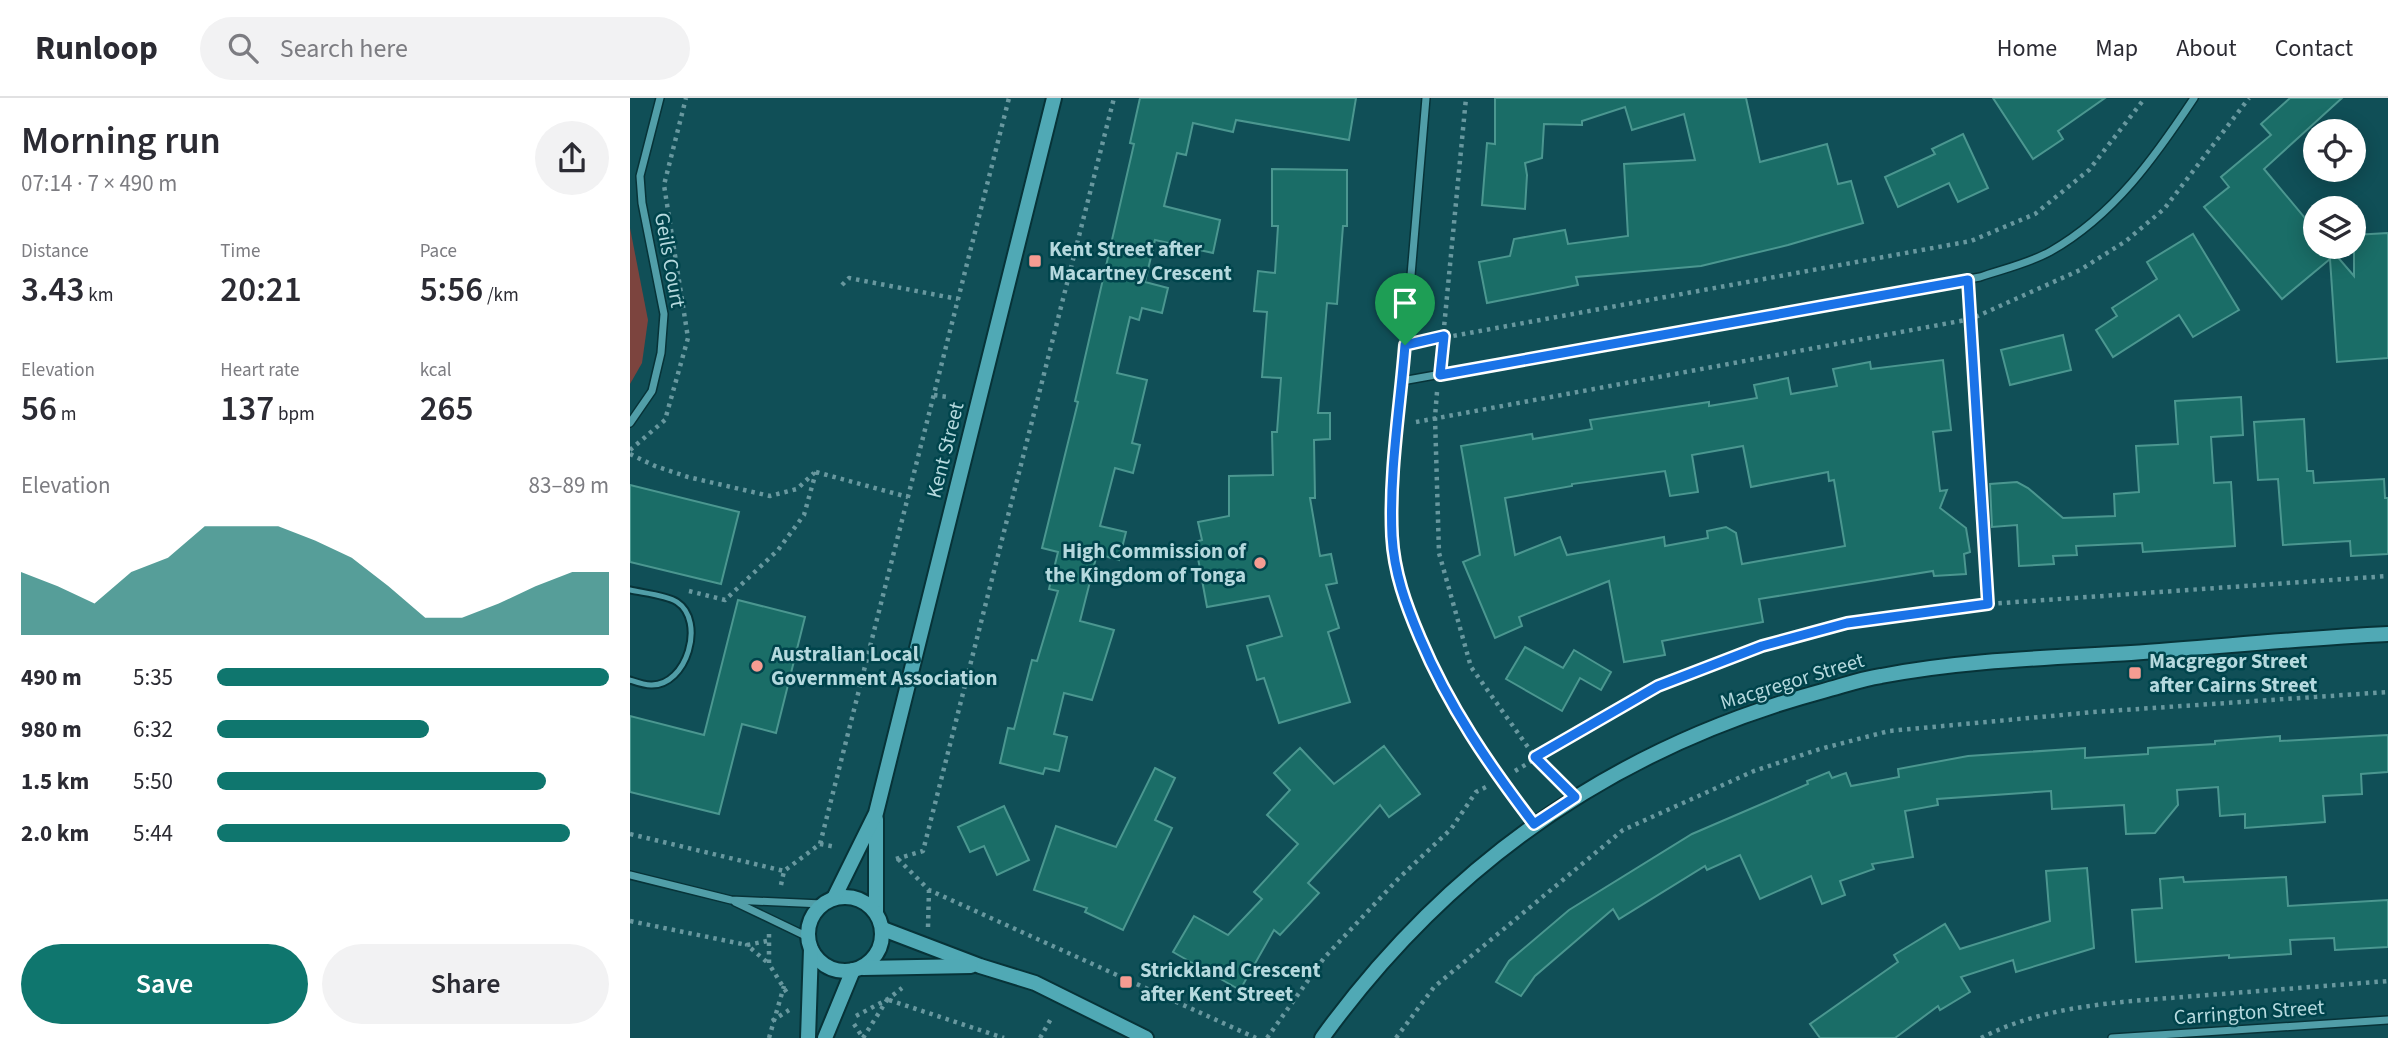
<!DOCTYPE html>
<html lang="en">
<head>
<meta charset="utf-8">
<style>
	body { margin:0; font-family:"Source Sans 3",sans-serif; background:#f2f2f3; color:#2b2b33; height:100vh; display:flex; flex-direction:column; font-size:26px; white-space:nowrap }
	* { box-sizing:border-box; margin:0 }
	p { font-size:23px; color:#7c7c81 }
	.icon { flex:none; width:38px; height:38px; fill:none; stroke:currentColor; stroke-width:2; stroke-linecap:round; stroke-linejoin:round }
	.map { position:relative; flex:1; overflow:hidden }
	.drawer { display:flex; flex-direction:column; background:#fff; width:630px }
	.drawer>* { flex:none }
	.tools { position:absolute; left:1673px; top:21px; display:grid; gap:14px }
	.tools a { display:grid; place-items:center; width:63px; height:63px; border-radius:50%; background:#fff; box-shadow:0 4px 18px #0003; font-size:35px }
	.pin { position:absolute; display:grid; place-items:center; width:60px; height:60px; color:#fff; margin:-72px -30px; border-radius:50% 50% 50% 0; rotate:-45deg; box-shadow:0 0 7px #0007 }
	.pin .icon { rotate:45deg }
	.round { display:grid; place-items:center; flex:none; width:74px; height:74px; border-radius:37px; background:#f2f2f3 }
	.headline { display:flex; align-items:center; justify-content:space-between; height:119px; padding:0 21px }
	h1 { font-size:38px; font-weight:600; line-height:52px }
	.figures { display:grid; grid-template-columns:repeat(3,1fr); gap:10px; height:119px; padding:7px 21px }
	.figures div { display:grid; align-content:center }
	.figures b { font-size:35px; font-weight:600 }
	.figures small { font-size:19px; font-weight:400 }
	.figures p { font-size:19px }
	.chart { height:196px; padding:14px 21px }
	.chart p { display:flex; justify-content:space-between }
	.chart svg { width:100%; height:126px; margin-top:7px; fill:#0f766e; opacity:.7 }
	.action { display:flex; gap:14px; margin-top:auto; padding:14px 21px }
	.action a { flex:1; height:80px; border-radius:42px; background:#0f766e; color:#fff; font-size:28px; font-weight:600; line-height:80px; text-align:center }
	.action a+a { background:#f2f2f3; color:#2b2b33 }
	ul { padding:0 21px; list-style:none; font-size:23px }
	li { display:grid; grid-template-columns:112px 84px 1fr; align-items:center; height:52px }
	li i { height:18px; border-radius:9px; background:#0f766e }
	header { display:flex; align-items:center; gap:42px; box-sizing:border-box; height:98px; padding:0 35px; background:#fff; border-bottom:2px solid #e1e1e2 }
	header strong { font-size:33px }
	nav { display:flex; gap:38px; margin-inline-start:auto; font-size:24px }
	.search { width:490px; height:63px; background:#f2f2f3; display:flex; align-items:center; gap:18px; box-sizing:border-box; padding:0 24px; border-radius:38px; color:#7c7c81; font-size:26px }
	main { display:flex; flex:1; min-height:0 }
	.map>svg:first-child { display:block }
</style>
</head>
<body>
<header>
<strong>Runloop</strong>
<div class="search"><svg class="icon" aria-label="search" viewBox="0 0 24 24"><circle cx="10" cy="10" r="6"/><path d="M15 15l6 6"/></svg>Search here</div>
<nav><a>Home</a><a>Map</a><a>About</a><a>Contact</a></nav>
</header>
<main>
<section class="drawer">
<div class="headline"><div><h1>Morning run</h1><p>07:14 · 7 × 490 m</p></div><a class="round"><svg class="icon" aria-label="share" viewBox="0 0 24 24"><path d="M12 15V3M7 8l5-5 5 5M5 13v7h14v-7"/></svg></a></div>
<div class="figures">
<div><p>Distance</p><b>3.43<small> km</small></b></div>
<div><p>Time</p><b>20:21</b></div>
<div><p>Pace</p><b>5:56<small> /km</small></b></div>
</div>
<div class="figures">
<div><p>Elevation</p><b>56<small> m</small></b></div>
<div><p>Heart rate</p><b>137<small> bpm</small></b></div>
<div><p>kcal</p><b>265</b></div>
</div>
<div class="chart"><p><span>Elevation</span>83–89 m</p>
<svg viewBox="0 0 160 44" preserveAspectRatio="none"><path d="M0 44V22L10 27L20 33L30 22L40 17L50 6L60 6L70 6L80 11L90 17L100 27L110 38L120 38L130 33L140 27L150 22L160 22V44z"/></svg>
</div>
<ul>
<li><b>490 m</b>5:35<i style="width:100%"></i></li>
<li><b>980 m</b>6:32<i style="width:54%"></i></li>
<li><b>1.5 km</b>5:50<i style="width:84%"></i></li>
<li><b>2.0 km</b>5:44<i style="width:90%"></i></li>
</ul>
<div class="action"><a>Save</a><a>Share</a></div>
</section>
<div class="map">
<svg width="1758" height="940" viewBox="0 0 1758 940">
	<rect width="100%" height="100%" fill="#104f57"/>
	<!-- green -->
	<polygon fill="#7c443e" points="0,130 18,222 12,265 0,286"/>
	<!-- building -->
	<g fill="#1a6d67" stroke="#4b9790" stroke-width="2" fill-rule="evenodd">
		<polygon points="510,0 726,0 719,42 606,22 603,34 563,25 556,57 547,55 534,108 590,122 583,155 525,142 515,184 538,190 532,215 512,210 509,222 500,219 487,275 517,282 502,345 510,347 503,375 485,370 470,428 496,434 489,462 467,456 450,523 484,532 462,602 434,595 424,636 437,639 429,673 415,670 413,676 370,665 378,630 384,631 402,562 407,563 428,493 419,491 428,454 412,450 448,304 445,303 504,46 500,45"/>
		<polygon points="865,0 1116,0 1130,64 1197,46 1208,86 1221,83 1233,125 1158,147 1071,168 946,179 948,187 857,205 849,164 880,158 884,141 935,132 938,146 998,138 994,66 1065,62 1054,16 1002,32 995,9 952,23 952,27 914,26 912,60 895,65 897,77 895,111 852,107 857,45 865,46"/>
		<polygon points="1363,0 1475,0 1428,33 1433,41 1403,61"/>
		<polygon points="1660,0 1712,0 1634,71 1685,132 1685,149 1699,149 1724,178 1724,137 1758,135 1758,260 1707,264 1700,161 1652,201 1574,109 1599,89 1591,79 1641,37 1631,26"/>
		<polygon points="1333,36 1358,90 1328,104 1319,85 1268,109 1255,79 1305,56 1302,51"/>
		<polygon points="642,71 717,72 717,128 713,128 707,206 697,205 688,315 700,315 700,341 684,342 685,400 680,400 690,458 701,456 707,485 696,487 709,530 698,534 720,604 649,625 634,580 627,582 617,548 652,538 639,498 577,509 565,444 572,442 568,424 599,418 599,378 643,377 642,334 647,334 651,280 632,279 637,214 624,213 628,173 645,175 648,128 642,128"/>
		<polygon points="1563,136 1609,212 1563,239 1549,217 1483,259 1466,232 1487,218 1482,210 1527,181 1517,164"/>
		<polygon points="1433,237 1441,272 1380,287 1371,252"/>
		<path d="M 1313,262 L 1321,332 L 1303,334 L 1310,393 L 1317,392 L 1310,410 L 1336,430 L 1340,454 L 1334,456 L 1336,476 L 1304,478 L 1303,473 L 1129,501 L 1133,524 L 1032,543 L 1035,557 L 994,564 L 979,483 L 889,519 L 892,528 L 865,540 L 833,464 L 850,457 L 831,348 L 902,336 L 903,341 L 962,331 L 960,322 L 1079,304 L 1079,308 L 1127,300 L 1124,287 L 1158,280 L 1161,296 L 1207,288 L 1203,271 L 1240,264 L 1241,271 ZM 1113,348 L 1121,389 L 1198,374 L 1199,383 L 1204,382 L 1215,448 L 1112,466 L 1106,435 L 1096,429 L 1077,433 L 1078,440 L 1035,448 L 1034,439 L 937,457 L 930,439 L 885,457 L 875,400 L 942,388 L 942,386 L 1035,373 L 1040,398 L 1068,394 L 1062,357 Z"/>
		<polygon points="1611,299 1613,337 1581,339 1584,385 1601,384 1605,448 1513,454 1512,445 1446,448 1447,457 1423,458 1424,466 1389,468 1387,427 1362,429 1360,386 1387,384 1398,390 1433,420 1485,418 1484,396 1509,394 1506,348 1548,346 1545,303"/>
		<polygon points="1674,321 1677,373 1683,373 1684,385 1754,381 1755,400 1758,400 1758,456 1721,458 1720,443 1653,447 1648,381 1628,382 1624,324"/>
		<polygon points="0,387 109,414 91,486 0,464"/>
		<polygon points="108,502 175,519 146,635 112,626 89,716 0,694 0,618 74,637"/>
		<polygon points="895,549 933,570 944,552 981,574 971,592 950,580 932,613 876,581"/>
		<polygon points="1758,637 1758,674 1731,676 1732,696 1693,698 1695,724 1615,730 1615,716 1590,718 1588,689 1547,692 1548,707 1525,735 1496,736 1494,707 1422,711 1421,693 1307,701 1308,707 1275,713 1283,759 1242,766 1244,771 1210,783 1215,797 1192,806 1181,778 1130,801 1110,757 1077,772 1075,768 989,821 983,811 905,878 891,898 866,884 879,863 939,812 1062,736 1178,686 1177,683 1199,674 1202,680 1216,675 1221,688 1269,679 1268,671 1338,658 1455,650 1455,660 1518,656 1518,650 1585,646 1585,643 1650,638 1650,643"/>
		<polygon points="754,648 790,696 759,719 750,707 678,785 689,795 650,837 644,832 610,892 543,854 564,818 598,837 632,801 624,794 668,746 637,717 660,692 644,675 670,650 704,686"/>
		<polygon points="525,670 545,680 525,722 542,730 493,832 455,814 457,810 404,792 426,728 486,749"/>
		<polygon points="374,708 399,762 367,777 354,748 340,754 328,729"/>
		<polygon points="1457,770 1464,850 1386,874 1383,862 1331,879 1340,894 1310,912 1308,908 1265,940 1190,940 1180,926 1268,864 1264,857 1315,826 1330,851 1420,823 1416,773"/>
		<polygon points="1553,779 1554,784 1656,779 1658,808 1758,802 1758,849 1705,852 1704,840 1660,842 1661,856 1599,860 1599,857 1506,864 1502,812 1532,810 1530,781"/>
	</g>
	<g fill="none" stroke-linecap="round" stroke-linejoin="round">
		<!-- lane casing -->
		<g stroke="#073338" stroke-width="9">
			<path id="lane" d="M 0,492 C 13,495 36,497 47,504 C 76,523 57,588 21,587 C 14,587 6,584 0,582"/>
		</g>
		<!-- street casing -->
		<g stroke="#073338" stroke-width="10">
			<g id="street">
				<polyline points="796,0 763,390 762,439 771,495 809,585 833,628 904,726"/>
				<path d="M 772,283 L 1350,179 C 1373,171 1400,165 1421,153 C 1484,117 1525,59 1564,0"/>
				<polyline points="0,325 22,293 31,255 34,216 12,105 10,78 30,0"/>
				<polyline points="0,777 101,802 192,806"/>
				<polyline points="105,804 178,839"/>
				<polyline points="1482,940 1758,922"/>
			</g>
		</g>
		<!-- secondary casing -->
		<g stroke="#073338" stroke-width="18">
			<g id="secondary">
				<polyline points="246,721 246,814"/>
				<circle cx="215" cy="836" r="37"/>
				<polyline points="204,800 246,715 424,0"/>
				<polyline points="253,831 350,868 405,885 516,940"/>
				<polyline points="233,870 341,868"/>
				<polyline points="178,940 181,851"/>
				<polyline points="195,940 223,872"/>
				<path d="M 692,940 C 818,766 985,649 1193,593 C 1212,588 1231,581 1251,578 C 1333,562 1418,560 1501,555 C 1587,549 1672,540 1758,536"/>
			</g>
		</g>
		<!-- path -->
		<g stroke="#68989f" stroke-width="4.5" stroke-dasharray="3.5 5" stroke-linecap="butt">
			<polyline points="212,187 219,180 328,201"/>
			<polyline points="1339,196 1358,506"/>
			<polyline points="790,244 1341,143 1405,116 1459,72 1515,0"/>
			<polyline points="811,261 836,0"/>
			<polyline points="807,294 805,319 809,455 841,569 905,659 932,686"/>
			<polyline points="304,297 318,299"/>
			<polyline points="786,324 1341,221 1450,172 1496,143 1534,111 1619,0"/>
			<polyline points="0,352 35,322 58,240 34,87 56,0"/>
			<polyline points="0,356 25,368 58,379 140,398 167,391 184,375"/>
			<polyline points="186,374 278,399"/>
			<polyline points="59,493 95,502 148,452 174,417 186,374"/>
			<polyline points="885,673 1028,588 1132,548 1217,525 1358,506 1758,478"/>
			<polyline points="0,736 154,773"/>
			<polyline points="190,746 206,749"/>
			<polyline points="266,761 293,753 484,0"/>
			<polyline points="268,761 299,792 626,940"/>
			<polyline points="151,787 154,773 190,746 379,0"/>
			<polyline points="0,823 117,847"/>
			<polyline points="298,829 299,792"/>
			<polyline points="139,836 139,866 157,895"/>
			<polyline points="137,843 117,847 138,865"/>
			<polyline points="259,902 374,940"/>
			<polyline points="226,918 258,901 272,890"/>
			<polyline points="142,923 159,912"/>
			<polyline points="224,926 233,940"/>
			<polyline points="139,940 154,888"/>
			<polyline points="233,940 257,902"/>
			<polyline points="410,940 422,919"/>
			<polyline points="637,940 694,860 769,780 821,731 846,694 856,689"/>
			<polyline points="766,940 804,889 993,732 1124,673 1190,651 1259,633 1464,614 1758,594"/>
			<path d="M 1351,940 C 1417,906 1493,904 1565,898 C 1630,893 1694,888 1758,883"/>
		</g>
		<!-- lane -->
		<use href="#lane" stroke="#519ea8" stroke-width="5"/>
		<!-- street -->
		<use href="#street" stroke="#519ea8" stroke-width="7"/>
		<!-- secondary -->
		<use href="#secondary" stroke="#50a9b5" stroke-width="14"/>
	</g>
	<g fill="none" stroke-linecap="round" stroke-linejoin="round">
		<!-- route casing -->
		<g stroke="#fff" stroke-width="14">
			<path id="route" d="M 1338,182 L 1358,506 L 1217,525 L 1132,548 L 1028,588 L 905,659 L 945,699 L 904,726 C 859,667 819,609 790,540 C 776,507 764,475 762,438 C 759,375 770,310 775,247 L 814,238 L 810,277 Z"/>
		</g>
		<!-- route -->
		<use href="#route" stroke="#1a73e8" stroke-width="9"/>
	</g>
	<!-- markers -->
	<g fill="#f59c92" stroke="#00444c" stroke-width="2.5">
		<rect x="398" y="156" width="14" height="14" rx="3.5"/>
		<circle cx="630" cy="465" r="7"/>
		<circle cx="127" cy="568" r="7"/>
		<rect x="1498" y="568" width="14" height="14" rx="3.5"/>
		<rect x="489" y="877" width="14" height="14" rx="3.5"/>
	</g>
	<g text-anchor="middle" stroke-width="5" stroke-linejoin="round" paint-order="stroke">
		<!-- poi labels -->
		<g font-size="21" font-weight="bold" fill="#b5d9de" stroke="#00444c" text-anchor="start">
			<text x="419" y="158">Kent Street after<tspan x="419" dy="24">Macartney Crescent</tspan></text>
			<text x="616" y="460" text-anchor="end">High Commission of<tspan x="616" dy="24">the Kingdom of Tonga</tspan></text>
			<text x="141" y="563">Australian Local<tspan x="141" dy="24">Government Association</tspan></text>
			<text x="1519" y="570">Macgregor Street<tspan x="1519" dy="24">after Cairns Street</tspan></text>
			<text x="510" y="879">Strickland Crescent<tspan x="510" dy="24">after Kent Street</tspan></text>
		</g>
		<!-- street labels -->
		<g font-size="21" fill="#b5d9de" stroke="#00444c">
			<text transform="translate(40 162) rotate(80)" y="7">Geils Court</text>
			<text transform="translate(315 352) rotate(-76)" y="7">Kent Street</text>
			<text transform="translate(1162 583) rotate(-17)" y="7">Macgregor Street</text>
			<text transform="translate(1619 914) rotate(-4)" y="7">Carrington Street</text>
		</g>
	</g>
</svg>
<div class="tools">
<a><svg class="icon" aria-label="locate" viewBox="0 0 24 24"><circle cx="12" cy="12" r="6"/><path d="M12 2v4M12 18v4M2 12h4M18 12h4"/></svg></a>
<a><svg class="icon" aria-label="layers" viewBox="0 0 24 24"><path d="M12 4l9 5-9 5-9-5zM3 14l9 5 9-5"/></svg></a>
</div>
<div class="pin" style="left:775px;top:247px;background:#1e9e55"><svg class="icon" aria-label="arrive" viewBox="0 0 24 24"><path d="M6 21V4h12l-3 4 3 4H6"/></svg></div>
</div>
</main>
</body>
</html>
